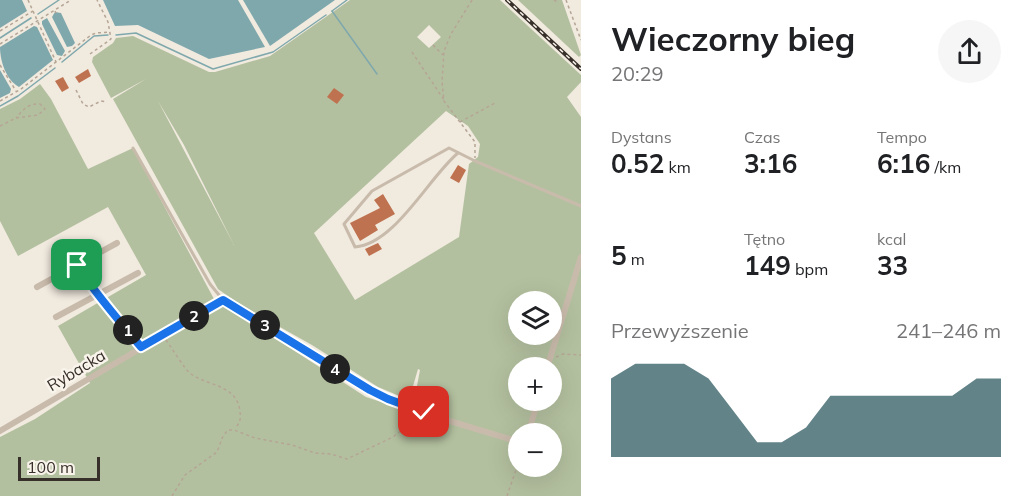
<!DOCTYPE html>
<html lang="pl">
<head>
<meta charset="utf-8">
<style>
	body { margin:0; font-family:Mulish,sans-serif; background:#f6f6f6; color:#202124; height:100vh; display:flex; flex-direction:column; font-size:22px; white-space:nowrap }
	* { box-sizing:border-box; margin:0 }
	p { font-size:20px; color:#757577 }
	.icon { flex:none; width:33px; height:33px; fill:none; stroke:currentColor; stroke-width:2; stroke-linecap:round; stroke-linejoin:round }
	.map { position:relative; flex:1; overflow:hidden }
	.panel { display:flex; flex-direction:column; background:#fff; width:450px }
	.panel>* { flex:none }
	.controls { position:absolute; left:508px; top:291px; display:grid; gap:12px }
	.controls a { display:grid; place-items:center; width:54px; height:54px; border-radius:50%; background:#fff; box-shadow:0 6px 24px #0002; font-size:30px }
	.scale { position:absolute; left:18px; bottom:15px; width:82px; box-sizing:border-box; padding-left:6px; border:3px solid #372f2a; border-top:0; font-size:16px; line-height:21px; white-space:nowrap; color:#372f2a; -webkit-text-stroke:4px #f9f4eb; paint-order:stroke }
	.pin { position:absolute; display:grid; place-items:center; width:51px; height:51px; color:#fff; margin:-26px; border-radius:12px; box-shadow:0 3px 9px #0006 }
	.km { position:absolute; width:30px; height:30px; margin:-15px; border-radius:50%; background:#222; color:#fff; font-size:16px; line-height:30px; text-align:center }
	.round { display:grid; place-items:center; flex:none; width:63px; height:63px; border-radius:32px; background:#f6f6f6 }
	.overview { display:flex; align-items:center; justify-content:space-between; height:102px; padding:0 30px }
	h1 { font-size:33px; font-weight:700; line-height:45px }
	.metrics { display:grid; grid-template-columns:repeat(3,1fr); gap:9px; height:102px; padding:6px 30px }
	.metrics div { display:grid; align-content:center }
	.metrics b { font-size:26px; font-weight:700 }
	.metrics small { font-size:16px; font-weight:400 }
	.metrics p { font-size:16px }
	.chart { height:168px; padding:12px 30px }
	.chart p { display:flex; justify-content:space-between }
	.chart svg { width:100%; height:108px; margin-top:6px; fill:#214f57; opacity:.7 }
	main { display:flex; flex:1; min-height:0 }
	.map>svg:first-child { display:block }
</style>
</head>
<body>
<main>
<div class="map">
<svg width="581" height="496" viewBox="0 0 581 496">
	<rect width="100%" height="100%" fill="#f1eadf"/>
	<!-- green -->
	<g fill="#b3c09f" fill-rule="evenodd">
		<path d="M 350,0 L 500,0 L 581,75 L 581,82 L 567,97 L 581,117 L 581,496 L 0,496 L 0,437 L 35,419 L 90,383 L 58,326 L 146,275 L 108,207 L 18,256 L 0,221 L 0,109 L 20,99 L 40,84 L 51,99 L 88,169 L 133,148 L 214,299 L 366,397 L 412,412 L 420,370 L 418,369 L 409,400 L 378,387 L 312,345 L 239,304 L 218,289 L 113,99 L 146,79 L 111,98 L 92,62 L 93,57 L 113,43 L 116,38 L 133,36 L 209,72 L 215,72 L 270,56 ZM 429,25 L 441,37 L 429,48 L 417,37 ZM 158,101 L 184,145 L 234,245 ZM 446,111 L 468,126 L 480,144 L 478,157 L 469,164 L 459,237 L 355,300 L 314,233 ZM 519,302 L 552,302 L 552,334 L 519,334 ZM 519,368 L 552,368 L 552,400 L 519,400 ZM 519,434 L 552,434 L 552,466 L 519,466 Z"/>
		<polygon points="518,0 562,0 581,55 579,57"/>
	</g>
	<!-- water -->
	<g fill="#7fa8ad">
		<polygon points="0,0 22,0 27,11 0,28"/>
		<polygon points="103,0 238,0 265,47 209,59 138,25 115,26"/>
		<polygon points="243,0 335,0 270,46"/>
		<polygon points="55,12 61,13 75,43 72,46 67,47 52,17"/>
		<polygon points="47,18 65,51 62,56 57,55 42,24 42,21"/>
		<path d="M 34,26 L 37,27 L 53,60 L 19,87 C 6,80 0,61 0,47 Z"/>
		<polygon points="0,70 11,89 10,93 0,98"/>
	</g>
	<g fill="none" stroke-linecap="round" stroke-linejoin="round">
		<!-- stream -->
		<g stroke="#7fa8ad" stroke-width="1.5">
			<polyline points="332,11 377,74"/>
			<polyline points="332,11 347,0"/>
			<polyline points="38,14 59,0"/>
			<polyline points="116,35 136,33 213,69 273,52 326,15"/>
			<polyline points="0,38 31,18"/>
			<polyline points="62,62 94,36 108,35"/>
			<polyline points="0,106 18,96 55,68"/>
		</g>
	</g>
	<!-- building -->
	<g fill="#bf724f">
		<polygon points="88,69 91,76 79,83 75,77"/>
		<polygon points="63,77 69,88 62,92 55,81"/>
		<polygon points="334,88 344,95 337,104 327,97"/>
		<polygon points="458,165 466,170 459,183 450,178"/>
		<polygon points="383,194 395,214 375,225 378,230 360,241 350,223 380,208 374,200"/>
		<polygon points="378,243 382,249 369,256 365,249"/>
	</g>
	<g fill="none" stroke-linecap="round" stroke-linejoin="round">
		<!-- path -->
		<g stroke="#b5a595" stroke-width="1.5" stroke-dasharray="3 3" stroke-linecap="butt">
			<polyline points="28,0 56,62"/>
			<polyline points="472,0 451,34 444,51 442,82 444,101 475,142 475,158"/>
			<polyline points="554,0 557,2"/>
			<polyline points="566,0 581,40"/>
			<polyline points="55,11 56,13"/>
			<polyline points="0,31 33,11"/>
			<polyline points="0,44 71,0"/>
			<polyline points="433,45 443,55"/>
			<polyline points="412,52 444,100"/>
			<polyline points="90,54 111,39 108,22 97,0"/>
			<polyline points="0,65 16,91"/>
			<polyline points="76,90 83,104 89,107 101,101 107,102"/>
			<polyline points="0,101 21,89 91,35 96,33 110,32"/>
			<polyline points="460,122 495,103"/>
			<path d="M 0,126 L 16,118 L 38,115 L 45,109 L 40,104 C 28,103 23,110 16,118"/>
			<path d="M 166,340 C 172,348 185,370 191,374 C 208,386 238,385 240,412 C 241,419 240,423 235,428"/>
			<polyline points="556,357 563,354 581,355"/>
			<polyline points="172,496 185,475 217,452 223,436 228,430 234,430 255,438 292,445 315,453 331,454 347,459 393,437 418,417"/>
			<polyline points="507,496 519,461"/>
		</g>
		<!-- service -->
		<g stroke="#c9bbab" stroke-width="3">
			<polyline points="133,148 210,284 223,300"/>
			<path d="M 458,153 C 429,177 395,244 355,247 L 344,224 L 372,191 L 449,148 L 475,161 L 581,206"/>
		</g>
		<!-- minor -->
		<g stroke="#c9bbab" stroke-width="6">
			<path d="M 77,265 C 95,294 119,320 141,347"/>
			<polyline points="37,287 117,243"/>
			<polyline points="56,317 138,273"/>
			<polyline points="547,368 581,257"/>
			<path d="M 0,431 L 223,300 L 370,390 C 417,414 469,426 519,442"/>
			<polyline points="528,434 538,400"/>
		</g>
		<!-- rail casing -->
		<g stroke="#372f2a" stroke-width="4">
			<polyline id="rail" points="507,0 581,69"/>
		</g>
		<!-- rail -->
		<use href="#rail" stroke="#f9f4eb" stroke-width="1.5" stroke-dasharray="4.5" stroke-linecap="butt"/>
	</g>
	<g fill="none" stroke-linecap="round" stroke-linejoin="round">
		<!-- route casing -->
		<g stroke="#fff" stroke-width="12">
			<path id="route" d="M 77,265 C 95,294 119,320 141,347 L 223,300 L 370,390 L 388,399 L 424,412"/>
		</g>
		<!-- route -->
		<use href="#route" stroke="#1a73e8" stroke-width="8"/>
	</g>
	<g text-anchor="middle" stroke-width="5" stroke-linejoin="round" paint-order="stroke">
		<!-- street labels -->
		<g font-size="16" fill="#372f2a" stroke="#f9f4eb">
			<text transform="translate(76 370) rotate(-31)" y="6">Rybacka</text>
		</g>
	</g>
</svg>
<div class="controls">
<a><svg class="icon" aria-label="layers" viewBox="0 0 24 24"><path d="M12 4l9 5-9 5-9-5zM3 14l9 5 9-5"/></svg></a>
<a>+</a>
<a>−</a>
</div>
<div class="scale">100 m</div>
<div class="pin" style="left:77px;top:265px;background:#1e9e55"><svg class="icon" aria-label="arrive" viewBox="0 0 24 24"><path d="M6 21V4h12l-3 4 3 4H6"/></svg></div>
<div class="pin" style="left:424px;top:412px;background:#d93025"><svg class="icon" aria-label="check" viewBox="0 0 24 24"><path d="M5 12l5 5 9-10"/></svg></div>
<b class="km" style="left:128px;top:330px">1</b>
<b class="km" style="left:194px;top:316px">2</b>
<b class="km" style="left:265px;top:325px">3</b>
<b class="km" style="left:335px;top:369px">4</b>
</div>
<section class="panel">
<div class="overview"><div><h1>Wieczorny bieg</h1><p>20:29</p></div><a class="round"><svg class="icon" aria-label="share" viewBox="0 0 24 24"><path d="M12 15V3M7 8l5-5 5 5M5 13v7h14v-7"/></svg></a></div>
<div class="metrics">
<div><p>Dystans</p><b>0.52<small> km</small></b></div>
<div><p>Czas</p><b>3:16</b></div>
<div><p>Tempo</p><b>6:16<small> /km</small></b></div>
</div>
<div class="metrics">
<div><b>5<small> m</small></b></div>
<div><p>Tętno</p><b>149<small> bpm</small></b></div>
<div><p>kcal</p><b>33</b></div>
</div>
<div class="chart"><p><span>Przewyższenie</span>241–246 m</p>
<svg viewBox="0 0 160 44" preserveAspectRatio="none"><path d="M0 44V12L10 6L20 6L30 6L40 12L50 25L60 38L70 38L80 32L90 19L100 19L110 19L120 19L130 19L140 19L150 12L160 12V44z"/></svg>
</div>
</section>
</main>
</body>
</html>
